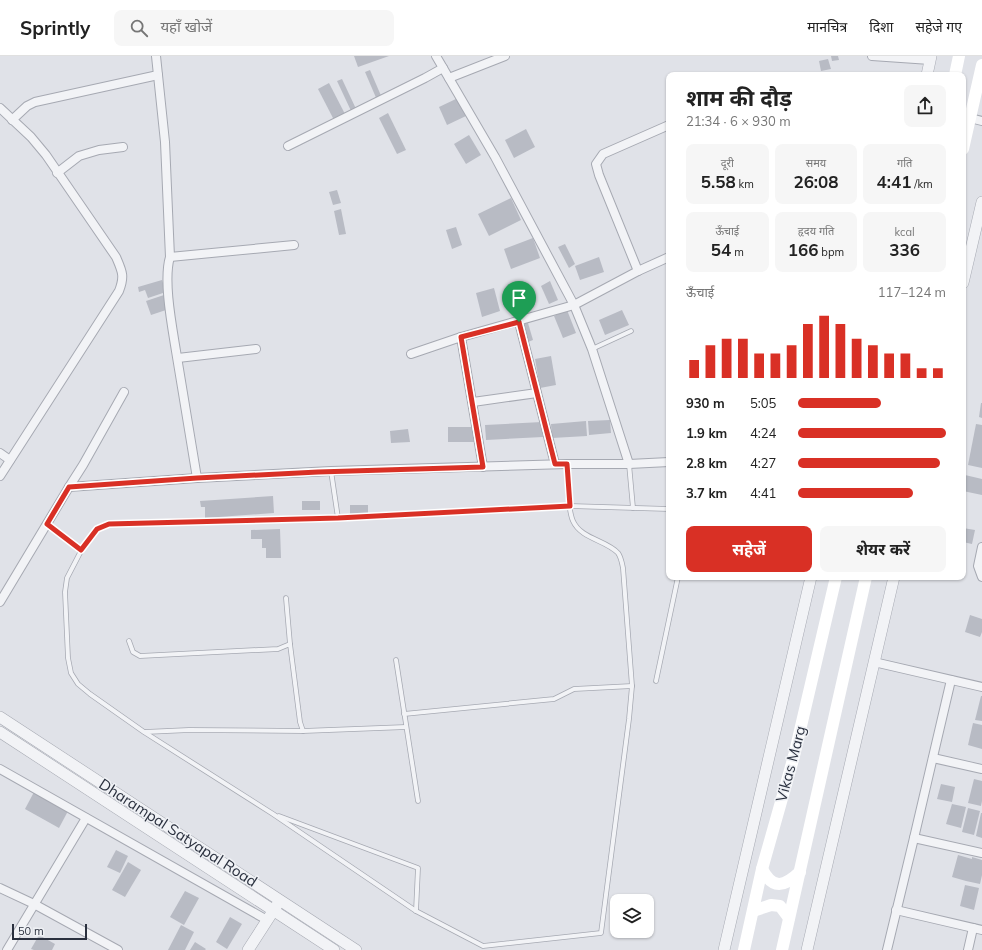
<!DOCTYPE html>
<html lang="hi">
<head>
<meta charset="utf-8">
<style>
	body { margin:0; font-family:Mulish,"Noto Sans Devanagari",sans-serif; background:#f6f6f6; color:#222; height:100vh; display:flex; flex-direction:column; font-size:15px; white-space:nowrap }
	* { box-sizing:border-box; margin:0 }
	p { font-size:13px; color:#767676 }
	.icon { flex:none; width:22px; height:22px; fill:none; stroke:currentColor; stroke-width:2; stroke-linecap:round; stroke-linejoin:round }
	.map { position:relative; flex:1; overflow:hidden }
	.panel { position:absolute; left:666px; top:16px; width:300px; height:508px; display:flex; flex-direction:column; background:#fff; border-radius:8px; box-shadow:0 1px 3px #0004 }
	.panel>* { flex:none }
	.buttons { position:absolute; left:610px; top:838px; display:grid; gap:8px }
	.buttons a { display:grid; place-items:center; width:44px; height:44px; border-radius:8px; background:#fff; box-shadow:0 1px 3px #0004; font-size:20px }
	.scale { position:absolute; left:12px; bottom:10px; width:75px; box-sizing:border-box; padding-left:4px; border:2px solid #2a303e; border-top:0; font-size:11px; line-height:14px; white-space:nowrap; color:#2a303e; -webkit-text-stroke:3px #eff1f5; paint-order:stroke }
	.pin { position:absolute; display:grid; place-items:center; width:34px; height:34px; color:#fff; margin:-41px -17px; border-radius:50% 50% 50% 0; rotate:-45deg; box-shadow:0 0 4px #0007 }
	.pin .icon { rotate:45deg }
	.round { display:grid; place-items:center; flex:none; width:42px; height:42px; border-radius:8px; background:#f6f6f6 }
	.headline { display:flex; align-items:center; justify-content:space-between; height:68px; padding:0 20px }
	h1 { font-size:22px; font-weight:700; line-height:30px }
	.stats { display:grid; grid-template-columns:repeat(3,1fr); gap:6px; height:68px; padding:4px 20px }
	.stats div { display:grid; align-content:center; border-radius:8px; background:#f6f6f6; text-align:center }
	.stats b { font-size:17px; font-weight:700 }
	.stats small { font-size:11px; font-weight:400 }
	.stats p { font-size:11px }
	.chart { height:112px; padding:8px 20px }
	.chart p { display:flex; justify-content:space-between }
	.chart svg { width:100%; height:72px; margin-top:4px; stroke:#d93025; stroke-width:6 }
	.primary-button { display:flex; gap:8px; margin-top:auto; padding:8px 20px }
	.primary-button a { flex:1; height:46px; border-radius:8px; background:#d93025; color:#fff; font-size:16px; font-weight:700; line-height:46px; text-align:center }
	.primary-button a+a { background:#f6f6f6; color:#222 }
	ul { padding:0 20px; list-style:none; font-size:13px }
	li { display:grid; grid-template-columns:64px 48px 1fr; align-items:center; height:30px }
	li i { height:10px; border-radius:5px; background:#d93025 }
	header { display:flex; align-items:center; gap:24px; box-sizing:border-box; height:56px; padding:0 20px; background:#fff; border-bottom:1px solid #e0e0e0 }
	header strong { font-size:19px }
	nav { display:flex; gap:22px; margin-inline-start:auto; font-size:14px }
	.search { width:280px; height:36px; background:#f6f6f6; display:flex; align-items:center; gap:10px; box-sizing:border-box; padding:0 14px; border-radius:8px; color:#767676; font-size:15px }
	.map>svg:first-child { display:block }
</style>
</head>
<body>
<header>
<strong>Sprintly</strong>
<div class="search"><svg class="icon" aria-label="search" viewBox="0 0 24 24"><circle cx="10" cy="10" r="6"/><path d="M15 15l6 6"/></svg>यहाँ खोजें</div>
<nav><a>मानचित्र</a><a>दिशा</a><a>सहेजे गए</a></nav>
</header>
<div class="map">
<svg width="982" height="894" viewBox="0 0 982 894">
	<rect width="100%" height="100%" fill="#e0e2e8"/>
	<!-- building -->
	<g fill="#b8bbc4">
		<polygon points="354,0 389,0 358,11"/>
		<polygon points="831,0 838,0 839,4 832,5"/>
		<polygon points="828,3 831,13 821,15 819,5"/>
		<polygon points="370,14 382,42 377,44 365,16"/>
		<polygon points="342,23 357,55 352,57 337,25"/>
		<polygon points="329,27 345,58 334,64 318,33"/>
		<polygon points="458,42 466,60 447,69 439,51"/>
		<polygon points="388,57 406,94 397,98 379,62"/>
		<polygon points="526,73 535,91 514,102 505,84"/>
		<polygon points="469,79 481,99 466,108 454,88"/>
		<polygon points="337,134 341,147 333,149 329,136"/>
		<polygon points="511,142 521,164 489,180 478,158"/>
		<polygon points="341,153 346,178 339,179 334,155"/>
		<polygon points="456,171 462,189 452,193 446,174"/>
		<polygon points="533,182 540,202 511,213 504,193"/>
		<polygon points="565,188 575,208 569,212 558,191"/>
		<polygon points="599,201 604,216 580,224 575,210"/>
		<polygon points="162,224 166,236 148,242 145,234 139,236 138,231"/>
		<polygon points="550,225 558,244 549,248 541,230"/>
		<polygon points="494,232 500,255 482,261 476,237"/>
		<polygon points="164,239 169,253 151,259 146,245"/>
		<polygon points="567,254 576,277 563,282 554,260"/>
		<polygon points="622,254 629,269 605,279 599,264"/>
		<polygon points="528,267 533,284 528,286 522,268"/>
		<polygon points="551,300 556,329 540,332 535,303"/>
		<polygon points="981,347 982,347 982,362 979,361"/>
		<polygon points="610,364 611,377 589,379 588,365"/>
		<polygon points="586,365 587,380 552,382 551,368"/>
		<polygon points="542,366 543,381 486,384 485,369"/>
		<polygon points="976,368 982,369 982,412 968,409"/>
		<rect x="448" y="371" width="26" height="15"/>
		<polygon points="408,373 410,386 391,387 390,375"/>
		<polygon points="965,419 982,423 982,439 963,435"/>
		<polygon points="273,440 274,457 205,462 205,451 201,451 200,445"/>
		<rect x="302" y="445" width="18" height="9"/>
		<rect x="350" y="449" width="18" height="9"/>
		<polygon points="963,472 975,474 972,488 963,486"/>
		<polygon points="280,473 281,502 266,502 266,492 262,492 262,483 251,483 251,474"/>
		<polygon points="970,559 982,563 982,576 980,581 965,576"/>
		<polygon points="981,640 982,640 982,665 975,664"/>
		<polygon points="973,667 982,669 982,693 968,689"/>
		<polygon points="974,723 982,725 982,745 981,750 968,747"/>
		<polygon points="941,728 955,731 952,746 937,743"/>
		<polygon points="34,736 68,755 59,772 25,753"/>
		<polygon points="952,748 966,751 961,772 946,768"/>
		<polygon points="968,752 980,755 974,779 962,776"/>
		<polygon points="981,757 982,757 982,782 976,780"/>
		<polygon points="116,794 128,800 120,817 107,811"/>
		<polygon points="958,799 972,803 972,801 982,804 982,819 980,828 966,825 971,806 966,825 952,821"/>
		<polygon points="128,806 141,814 125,841 112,834"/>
		<polygon points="965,829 979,832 974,854 960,850"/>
		<polygon points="185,835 199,842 184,869 170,861"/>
		<polygon points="230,861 242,868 227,893 216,886"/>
		<polygon points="181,869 194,876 185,894 168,894"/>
		<polygon points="39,879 55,888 52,894 34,894 31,893"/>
		<polygon points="195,886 206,893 205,894 190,894"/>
	</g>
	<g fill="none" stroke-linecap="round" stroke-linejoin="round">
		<!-- service casing -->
		<g stroke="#a6a9b2" stroke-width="5.5">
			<g id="service">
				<polyline points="592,293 631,275"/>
				<polyline points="629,408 633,452"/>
				<path d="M 331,415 L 338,462 L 109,468 L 97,473 L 81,495 L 67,522 L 65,536 L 68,602 L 71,617 L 78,628 L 90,638 L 144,676 L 273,758 L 416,855 L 483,890 L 601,877 L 629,663 L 632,630 L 623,512 C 622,507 621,501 618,497 C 606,484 581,483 573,465 C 567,452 568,423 567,408"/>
				<polyline points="338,462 570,450 669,453"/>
				<polyline points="47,468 81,495"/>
				<polyline points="286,542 290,588"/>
				<polyline points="129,585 133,596 140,600 278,593 290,588 300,666 303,675 406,671"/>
				<polyline points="396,604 418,745"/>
				<polyline points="656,625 678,521"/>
				<polyline points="404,658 554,643 574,633 632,630"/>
				<polyline points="145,676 189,674 303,675"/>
				<polyline points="279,760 418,812 416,855"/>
			</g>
		</g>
		<!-- minor casing -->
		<g stroke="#a6a9b2" stroke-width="10">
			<g id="minor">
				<path d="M 156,0 L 165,86 L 170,201 C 163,224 172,270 176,295 C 183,337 190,379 197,422"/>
				<polyline points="436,0 495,101 574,249 592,293 629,408"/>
				<polyline points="872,0 930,4"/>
				<polyline points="449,22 505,0"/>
				<path d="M 0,52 L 31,81 L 46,99 L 116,201 C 122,215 125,220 119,235 L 0,420"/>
				<polyline points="970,62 982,65"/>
				<polyline points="12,64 27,50 35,46 158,19"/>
				<polyline points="288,90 425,22 443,12"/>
				<polyline points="57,117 79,100 99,94 123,91"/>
				<polyline points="170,201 294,189"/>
				<polyline points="638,215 599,119 596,108 603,98 669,69"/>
				<polyline points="519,266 555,408"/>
				<polyline points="461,281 483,411"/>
				<polyline points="411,298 461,281 574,249 638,215 669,201"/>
				<polyline points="178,302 256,293"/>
				<polyline points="473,346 537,337"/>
				<polyline points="0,397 10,404"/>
				<polyline points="69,431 197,422 331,415 567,408 629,408 669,406"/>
				<polyline points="982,491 978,510 982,521"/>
				<polyline points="0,546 69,431 83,409 124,336"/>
				<polyline points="874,606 982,631"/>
				<polyline points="933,702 982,713"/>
				<polyline points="0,713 267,864"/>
				<polyline points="914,782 982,797"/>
				<polyline points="0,832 34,848 118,894"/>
				<polyline points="896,854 982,874"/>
				<polyline points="7,894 86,762"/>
				<polyline points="887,894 914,782 951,624"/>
				<polyline points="968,894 973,872"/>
			</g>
		</g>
		<!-- tertiary casing -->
		<g stroke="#a6a9b2" stroke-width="12">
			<g id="tertiary">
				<polyline points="927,19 931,0"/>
				<polyline points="963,227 982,146"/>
				<polyline points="0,661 356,894"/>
				<polyline points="0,676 334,894"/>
				<polyline points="248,894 277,849"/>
				<polyline points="724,894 811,521"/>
				<polyline points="807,894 894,521"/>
			</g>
		</g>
		<!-- service -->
		<use href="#service" stroke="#f2f3f6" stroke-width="4"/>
		<!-- minor -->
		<use href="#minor" stroke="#f2f3f6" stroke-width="8"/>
		<!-- tertiary -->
		<use href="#tertiary" stroke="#f2f3f6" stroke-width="11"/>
		<!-- secondary -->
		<g stroke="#fff" stroke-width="12">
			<polyline points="955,19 959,0"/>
			<polyline points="963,93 982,9"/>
			<path d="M 762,813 C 773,834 784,831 800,816"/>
			<polyline points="753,855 771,849 780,850 789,862"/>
			<polyline points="744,894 762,813 794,700 836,521"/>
			<polyline points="782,894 866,521"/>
		</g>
	</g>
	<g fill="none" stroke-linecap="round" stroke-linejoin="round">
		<!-- route casing -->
		<g stroke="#fff" stroke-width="8">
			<polygon id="route" points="519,266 555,408 567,408 570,450 338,462 109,468 97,473 81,494 47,468 69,431 197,422 318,416 483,411 461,281"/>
		</g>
		<!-- route -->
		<use href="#route" stroke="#d93025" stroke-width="5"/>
	</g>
	<g text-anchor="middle" stroke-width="3" stroke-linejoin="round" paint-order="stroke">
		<!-- street labels -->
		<g font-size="15" fill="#2a303e" stroke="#eff1f5">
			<text transform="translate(791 708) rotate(-75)" y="5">Vikas Marg</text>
			<text transform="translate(178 777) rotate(33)" y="5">Dharampal Satyapal Road</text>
		</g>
	</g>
</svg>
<div class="buttons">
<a><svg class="icon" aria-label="layers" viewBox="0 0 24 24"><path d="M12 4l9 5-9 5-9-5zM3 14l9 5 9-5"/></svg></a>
</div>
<div class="scale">50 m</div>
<div class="pin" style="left:519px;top:266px;background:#1e9e55"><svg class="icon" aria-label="arrive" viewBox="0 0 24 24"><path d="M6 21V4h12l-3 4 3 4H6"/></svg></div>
<section class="panel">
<div class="headline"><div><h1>शाम की दौड़</h1><p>21:34 · 6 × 930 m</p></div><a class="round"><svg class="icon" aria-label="share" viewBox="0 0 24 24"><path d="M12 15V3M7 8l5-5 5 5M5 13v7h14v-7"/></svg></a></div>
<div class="stats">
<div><p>दूरी</p><b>5.58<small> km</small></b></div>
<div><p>समय</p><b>26:08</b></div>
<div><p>गति</p><b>4:41<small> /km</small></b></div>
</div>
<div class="stats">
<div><p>ऊँचाई</p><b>54<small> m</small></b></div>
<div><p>हृदय गति</p><b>166<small> bpm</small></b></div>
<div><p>kcal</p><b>336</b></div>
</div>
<div class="chart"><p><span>ऊँचाई</span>117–124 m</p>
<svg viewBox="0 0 160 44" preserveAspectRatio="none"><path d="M5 44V33M15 44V24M25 44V20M35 44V20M45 44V29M55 44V29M65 44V24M75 44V11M85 44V6M95 44V11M105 44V20M115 44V24M125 44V29M135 44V29M145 44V38M155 44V38"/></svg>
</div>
<ul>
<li><b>930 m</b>5:05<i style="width:56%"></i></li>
<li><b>1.9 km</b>4:24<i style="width:100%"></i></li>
<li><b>2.8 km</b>4:27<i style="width:96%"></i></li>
<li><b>3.7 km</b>4:41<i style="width:78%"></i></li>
</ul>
<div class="primary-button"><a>सहेजें</a><a>शेयर करें</a></div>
</section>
</div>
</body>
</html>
